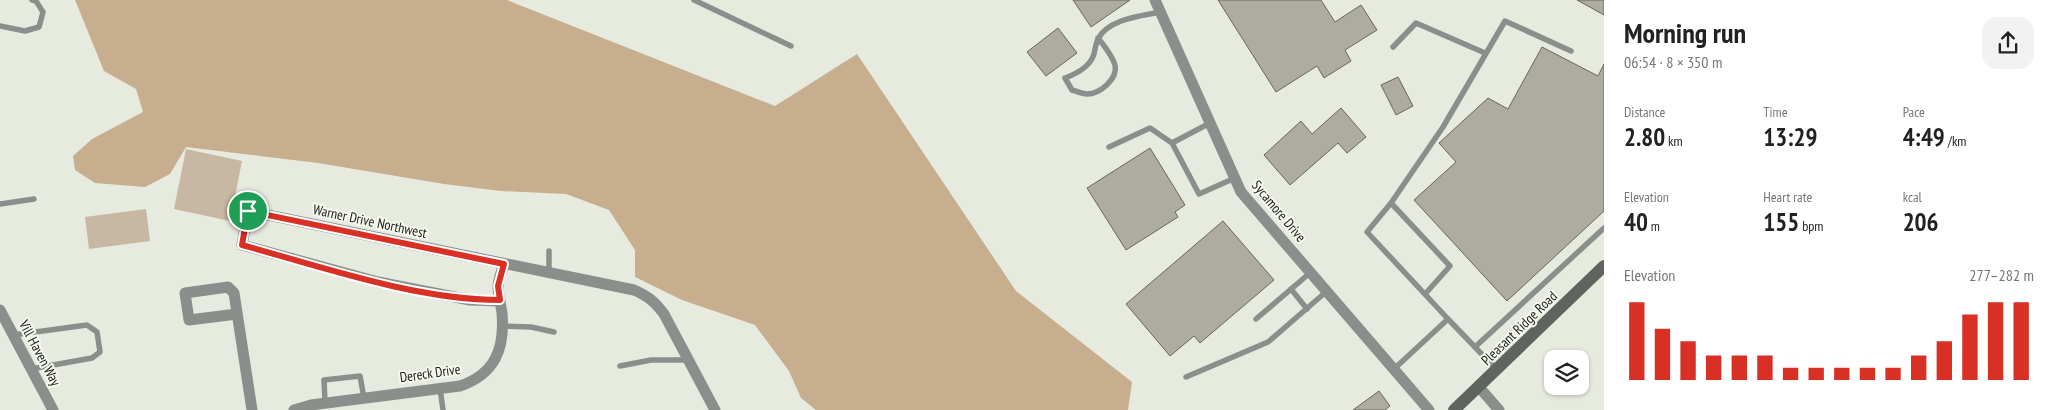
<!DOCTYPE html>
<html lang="en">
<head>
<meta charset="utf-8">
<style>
	body { margin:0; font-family:"PT Sans Narrow",sans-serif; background:#f2f2f2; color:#222; height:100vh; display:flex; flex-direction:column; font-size:19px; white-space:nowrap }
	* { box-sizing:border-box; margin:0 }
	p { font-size:16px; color:#767676 }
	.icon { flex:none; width:28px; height:28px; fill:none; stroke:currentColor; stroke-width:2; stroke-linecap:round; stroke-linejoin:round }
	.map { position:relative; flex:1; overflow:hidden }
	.drawer { display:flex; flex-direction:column; background:#fff; width:450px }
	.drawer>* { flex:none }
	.tools { position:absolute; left:1544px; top:350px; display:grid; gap:10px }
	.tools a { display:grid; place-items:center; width:45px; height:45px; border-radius:10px; background:#fff; box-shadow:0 1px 4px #0004; font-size:25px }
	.pin { position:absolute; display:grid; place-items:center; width:42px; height:42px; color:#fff; margin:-21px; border:2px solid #fff; border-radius:50%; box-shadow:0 1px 5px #0007 }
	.round { display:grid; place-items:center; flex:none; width:52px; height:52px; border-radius:15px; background:#f2f2f2 }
	.summary { display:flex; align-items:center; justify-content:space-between; height:85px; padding:0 20px }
	h1 { font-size:28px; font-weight:700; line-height:38px }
	.stats { display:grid; grid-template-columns:repeat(3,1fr); gap:8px; height:85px; padding:5px 20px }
	.stats div { display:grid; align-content:center }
	.stats b { font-size:25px; font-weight:700 }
	.stats small { font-size:14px; font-weight:400 }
	.stats p { font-size:14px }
	.chart { height:140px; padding:10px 20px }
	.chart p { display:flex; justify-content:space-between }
	.chart svg { width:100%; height:90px; margin-top:5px; stroke:#d93025; stroke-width:6 }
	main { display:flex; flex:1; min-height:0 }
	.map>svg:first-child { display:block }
</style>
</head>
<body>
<main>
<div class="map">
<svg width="1604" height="410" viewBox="0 0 1604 410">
	<rect width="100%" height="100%" fill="#e7ebdf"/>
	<!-- green -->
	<g fill="#c8b7a2">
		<polygon points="186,149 242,161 230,221 174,209"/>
		<polygon points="146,209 150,241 89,249 85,217"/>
	</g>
	<!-- forest -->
	<polygon fill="#c7ae8f" points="75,0 507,0 775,106 857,54 1016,291 1132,382 1128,410 816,410 801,398 789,371 755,325 682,300 635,277 635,250 609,210 566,194 501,191 444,184 318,163 186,147 170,174 145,187 95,183 75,170 73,156 92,139 143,112 136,89 104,71"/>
	<!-- building -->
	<g fill="#aeaca0" stroke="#69665c">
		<polygon points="1073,0 1130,0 1091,27"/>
		<polygon points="1218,0 1321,0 1335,22 1361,5 1377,30 1345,50 1351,61 1324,78 1317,66 1276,92"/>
		<polygon points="1577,0 1604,0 1604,15"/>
		<polygon points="1058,28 1077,53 1046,76 1027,52"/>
		<polygon points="1542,47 1598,76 1604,64 1604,211 1507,301 1414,200 1456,162 1439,143 1488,98 1508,109"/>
		<polygon points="1398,77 1413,106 1396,115 1381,85"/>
		<polygon points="1341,108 1366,137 1347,153 1338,143 1290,185 1264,155 1301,121 1312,134"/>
		<polygon points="1150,148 1185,205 1175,212 1178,217 1126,250 1087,188"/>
		<polygon points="1223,221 1274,280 1200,343 1194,336 1170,356 1126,304"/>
		<polygon points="1379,391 1390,406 1385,410 1353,410"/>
	</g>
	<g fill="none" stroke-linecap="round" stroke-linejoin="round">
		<!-- lane -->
		<g stroke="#8b8f8b" stroke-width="5.5">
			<polyline points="694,0 791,46"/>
			<polyline points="0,26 25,31 39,27 43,12 36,1 32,0"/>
			<path d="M 1098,38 C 1105,47 1112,55 1115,65 C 1118,79 1100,94 1087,94 C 1082,94 1076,91 1072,90 L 1065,78 C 1076,74 1090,67 1094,54 C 1095,49 1096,43 1098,39 C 1108,19 1141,16 1160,12"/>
			<polyline points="1393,47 1416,23 1485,53"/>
			<polyline points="1210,123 1172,143 1199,194 1235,178"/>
			<polyline points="1109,147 1150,128 1172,143"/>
			<polyline points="1391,203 1450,266 1426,293"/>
			<polyline points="0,204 34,199"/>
			<polyline points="549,273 549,251"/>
			<polyline points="1291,289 1307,309"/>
			<polyline points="1256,319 1311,272"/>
			<polyline points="1448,319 1367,232 1391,203 1443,127 1505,21 1571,51"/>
			<polyline points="502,326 531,327 554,332"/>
			<polyline points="13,335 87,325 97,332 100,352 92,358 31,369"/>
			<polyline points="1475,347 1604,228"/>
			<polyline points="620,366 651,360 688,360"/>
			<polyline points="1394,369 1448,319 1497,370"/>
			<polyline points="1186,377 1268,342 1327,291"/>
			<polyline points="440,388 443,410"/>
			<polyline points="325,403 324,380 360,376 364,398"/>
		</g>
		<!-- street -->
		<g stroke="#8b8f8b" stroke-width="11">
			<polyline points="1155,0 1241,192 1429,410"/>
			<path d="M 500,301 L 470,300 L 378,282 L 242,245 L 248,211 L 634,290 C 648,296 655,302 664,314 L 715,410"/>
			<polyline points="0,310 53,410"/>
			<polyline points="237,314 189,320 185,293 228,287 234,293 252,410"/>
			<polyline points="1479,387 1499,410"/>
			<path d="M 294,410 L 311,405 L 460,386 C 495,374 505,349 502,313 C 501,305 498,295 498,287 C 498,279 502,271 504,264"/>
		</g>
		<!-- secondary -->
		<polyline stroke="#5e645e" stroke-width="12" points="1454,410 1604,266"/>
	</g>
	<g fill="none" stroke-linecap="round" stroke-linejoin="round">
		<!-- route casing -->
		<g stroke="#fff" stroke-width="10">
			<path id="route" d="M 248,211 L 504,264 L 498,286 L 500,300 C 417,300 322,267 242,245 Z"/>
		</g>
		<!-- route -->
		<use href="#route" stroke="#d93025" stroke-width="6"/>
	</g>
	<g text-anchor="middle" stroke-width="4" stroke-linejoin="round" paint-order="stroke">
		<!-- street labels -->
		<g font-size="14" fill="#21221e" stroke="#f5f9ed">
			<text transform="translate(1279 211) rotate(50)" y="5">Sycamore Drive</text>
			<text transform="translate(370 221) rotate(12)" y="5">Warner Drive Northwest</text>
			<text transform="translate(1519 328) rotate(-44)" y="5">Pleasant Ridge Road</text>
			<text transform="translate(40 353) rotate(62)" y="5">Vill Haven Way</text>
			<text transform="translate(430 373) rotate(-8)" y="5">Dereck Drive</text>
		</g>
	</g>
</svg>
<div class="tools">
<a><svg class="icon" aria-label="layers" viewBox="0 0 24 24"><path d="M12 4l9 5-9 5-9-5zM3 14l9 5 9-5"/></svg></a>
</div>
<div class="pin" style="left:248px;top:211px;background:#1e9e55"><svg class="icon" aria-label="arrive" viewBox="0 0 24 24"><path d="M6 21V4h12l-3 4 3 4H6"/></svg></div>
</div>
<section class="drawer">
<div class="summary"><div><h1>Morning run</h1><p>06:54 · 8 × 350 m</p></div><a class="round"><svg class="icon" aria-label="share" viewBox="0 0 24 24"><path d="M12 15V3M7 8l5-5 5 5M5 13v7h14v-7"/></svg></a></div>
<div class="stats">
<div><p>Distance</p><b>2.80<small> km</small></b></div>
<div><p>Time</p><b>13:29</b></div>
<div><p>Pace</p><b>4:49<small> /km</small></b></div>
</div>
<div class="stats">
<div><p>Elevation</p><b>40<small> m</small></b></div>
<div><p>Heart rate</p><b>155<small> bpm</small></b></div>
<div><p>kcal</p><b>206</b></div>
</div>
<div class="chart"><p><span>Elevation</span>277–282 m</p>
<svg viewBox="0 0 160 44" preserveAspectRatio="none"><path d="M5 44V6M15 44V19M25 44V25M35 44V32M45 44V32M55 44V32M65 44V38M75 44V38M85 44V38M95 44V38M105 44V38M115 44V32M125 44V25M135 44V12M145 44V6M155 44V6"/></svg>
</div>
</section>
</main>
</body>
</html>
